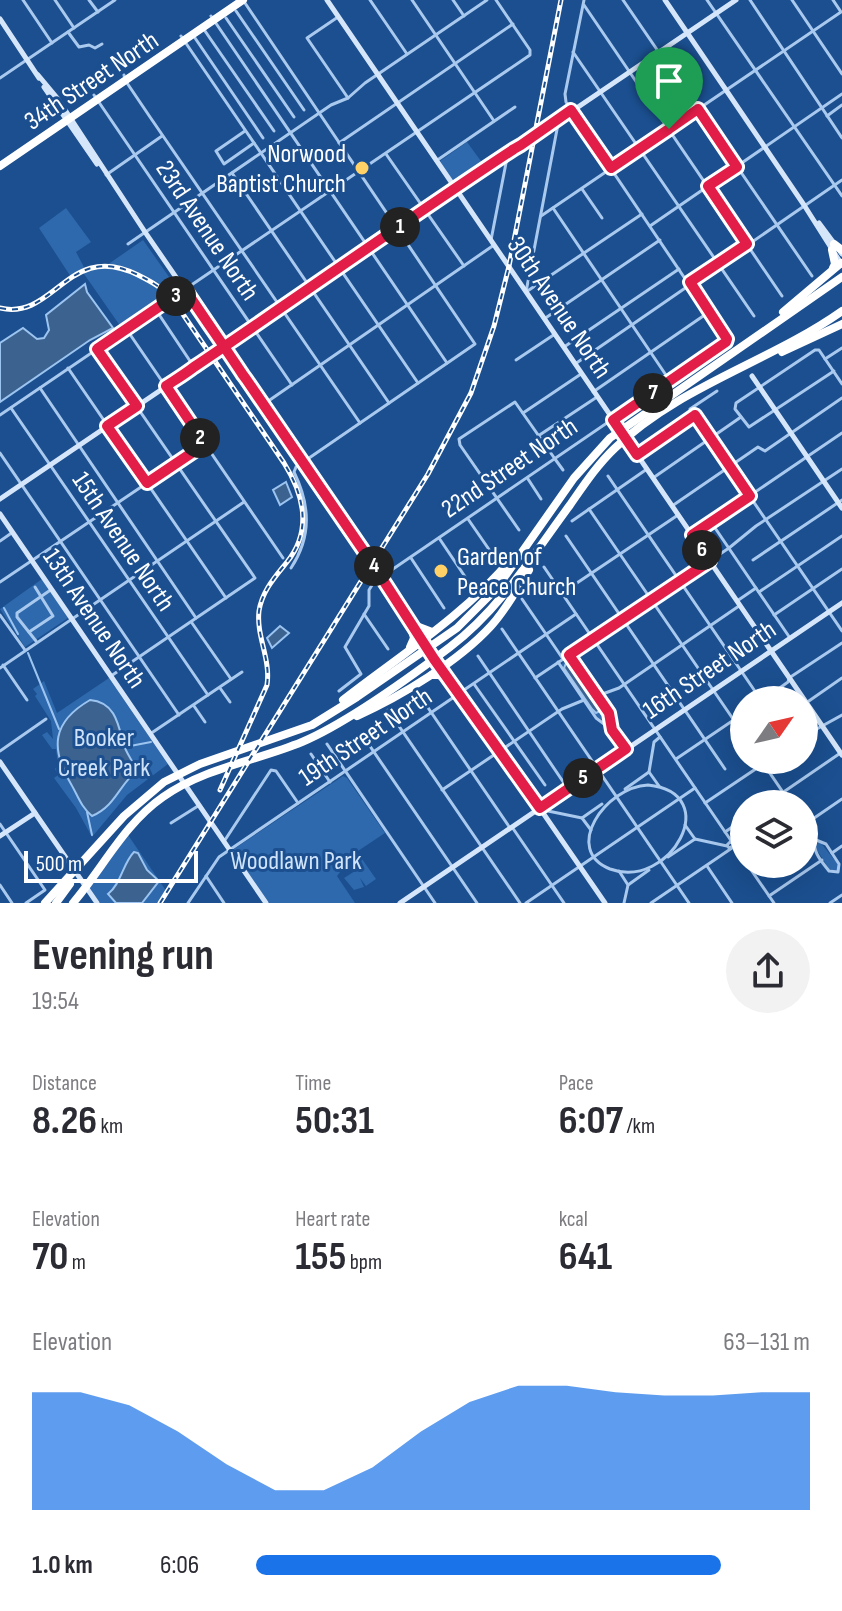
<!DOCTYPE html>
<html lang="en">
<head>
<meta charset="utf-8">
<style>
	body { margin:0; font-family:"Sofia Sans Condensed",sans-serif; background:#f2f2f3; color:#2b2b33; height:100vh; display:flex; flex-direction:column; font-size:30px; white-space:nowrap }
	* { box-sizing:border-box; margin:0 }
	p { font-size:26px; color:#7c7c81 }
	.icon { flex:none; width:44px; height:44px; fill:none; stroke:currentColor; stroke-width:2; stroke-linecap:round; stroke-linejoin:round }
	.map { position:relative; height:903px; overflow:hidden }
	.drawer { display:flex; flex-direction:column; background:#fff; flex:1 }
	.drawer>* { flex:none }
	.needle { width:52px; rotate:56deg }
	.fabs { position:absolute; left:730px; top:686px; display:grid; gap:16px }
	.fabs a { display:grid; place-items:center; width:88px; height:88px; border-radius:50%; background:#fff; box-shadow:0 8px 32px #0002; font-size:40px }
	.scale { position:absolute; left:24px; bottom:20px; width:174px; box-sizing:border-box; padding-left:8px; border:4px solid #fff; border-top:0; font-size:22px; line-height:28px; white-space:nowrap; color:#fff; -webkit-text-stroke:6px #1b4f8f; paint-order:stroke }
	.pin { position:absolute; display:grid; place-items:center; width:68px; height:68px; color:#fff; margin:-82px -34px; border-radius:50% 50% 50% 0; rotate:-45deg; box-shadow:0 0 8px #0007 }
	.pin .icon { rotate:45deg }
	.km { position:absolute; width:40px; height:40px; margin:-20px; border-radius:50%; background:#222; color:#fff; font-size:22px; line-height:40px; text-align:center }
	.round { display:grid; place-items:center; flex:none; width:84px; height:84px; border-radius:42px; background:#f2f2f3 }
	.summary { display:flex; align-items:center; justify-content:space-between; height:136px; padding:0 32px }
	h1 { font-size:44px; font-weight:700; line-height:60px }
	.stats { display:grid; grid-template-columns:repeat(3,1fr); gap:12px; height:136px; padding:8px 32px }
	.stats div { display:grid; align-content:center }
	.stats b { font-size:40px; font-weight:700 }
	.stats small { font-size:22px; font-weight:400 }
	.stats p { font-size:22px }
	.chart { height:224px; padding:16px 32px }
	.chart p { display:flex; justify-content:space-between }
	.chart svg { width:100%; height:144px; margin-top:8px; fill:#1a73e8; opacity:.7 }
	ul { padding:0 32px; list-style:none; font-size:26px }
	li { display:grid; grid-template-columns:128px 96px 1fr; align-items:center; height:60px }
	li i { height:20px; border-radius:10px; background:#1a73e8 }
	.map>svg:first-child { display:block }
</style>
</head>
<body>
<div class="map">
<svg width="842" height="903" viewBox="0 0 842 903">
	<rect width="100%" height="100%" fill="#1b4f8f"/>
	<!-- green -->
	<g fill="#2e69ad">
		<polygon points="467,142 486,168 459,185 454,184 440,161"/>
		<polygon points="66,208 91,242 76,252 85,269 107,265 143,240 179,291 123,330 82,271 71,277 39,228"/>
		<polygon points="42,579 68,618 25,647 0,609"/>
		<polygon points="568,658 604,708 609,717 610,726 596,716 561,665"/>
		<polygon points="109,678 168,764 127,795 92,837 76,808 54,778 58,775 55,769 58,765 56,749 52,749 42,735 47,732 53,739 51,721 35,696 37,694 33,689 44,681 57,713"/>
		<polygon points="343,776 347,778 385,833 355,853 337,876 355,903 269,903 235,854 234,849"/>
		<polygon points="128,835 167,892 160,903 100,903 90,888"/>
		<polygon points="820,842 837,863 837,871 829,869 817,850 816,844"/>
		<polygon points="362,859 376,879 366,886 360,878 364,887 354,890 344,878 355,871 352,866"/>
	</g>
	<!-- water -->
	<g fill="#3c6290" stroke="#9cc4f0" stroke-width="2">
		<polygon points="85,284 87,292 113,328 90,340 0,402 0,343 23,328 37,339 44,338 49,330 46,315"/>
		<polygon points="286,482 292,497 280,505 273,490"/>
		<polygon points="280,626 289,633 272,648 267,638"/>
		<polygon points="567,661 572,663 602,710 596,713 592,709 564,668"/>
		<path d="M 90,700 C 114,702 118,722 123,742 C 125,752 133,761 137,771 C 120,783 116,806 92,816 C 81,807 78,796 71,784 C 50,748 52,722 90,700 Z"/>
		<path d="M 134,852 L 138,853 L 147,870 L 159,881 L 142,903 L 116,903 L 108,894 C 121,884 123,863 134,852 Z"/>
	</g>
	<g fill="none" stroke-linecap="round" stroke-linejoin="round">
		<!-- stream -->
		<g stroke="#9cc4f0" stroke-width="2">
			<polyline points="4,608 18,634"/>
			<polyline points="28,653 59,729"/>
			<polyline points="125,747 151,742"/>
			<polyline points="87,812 92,835"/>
		</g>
		<!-- street -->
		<g stroke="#a9c9ee" stroke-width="3">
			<polyline points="23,0 52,43"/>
			<polyline points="55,0 74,28"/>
			<polyline points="89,0 98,12"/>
			<polyline points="370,0 407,54"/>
			<polyline points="412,0 494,121"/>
			<polyline points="453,0 464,16"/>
			<polyline points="623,0 812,276"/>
			<polyline points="707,0 842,196"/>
			<polyline points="750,0 842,138"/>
			<polyline points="792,0 842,74"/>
			<path d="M 245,3 L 475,344 L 296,467 L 294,472 C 310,505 312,536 291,568"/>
			<polyline points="584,5 782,296"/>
			<polyline points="236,11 304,110"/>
			<polyline points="211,16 447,363"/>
			<polyline points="338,17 307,38 348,98"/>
			<polyline points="226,18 294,117"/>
			<polyline points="205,31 274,131"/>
			<polyline points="68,32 79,47 89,45 95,48 102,44"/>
			<polyline points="181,36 418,383"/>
			<polyline points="195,38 263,138"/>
			<polyline points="573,52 754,316"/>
			<polyline points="124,75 125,80 150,117 360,423"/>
			<polyline points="0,78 115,0"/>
			<polyline points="94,95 292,385"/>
			<polyline points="827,116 842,105"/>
			<polyline points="245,131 216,151 224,164 254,143"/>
			<polyline points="339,143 513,24"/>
			<polyline points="386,154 464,266"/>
			<polyline points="436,161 515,107"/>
			<polyline points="232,173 389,403"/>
			<polyline points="106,175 162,136"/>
			<polyline points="582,189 602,218"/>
			<polyline points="553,208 670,381"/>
			<polyline points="541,216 841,12 833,0"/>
			<polyline points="650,226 842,94"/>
			<polyline points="491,240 507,158"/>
			<polyline points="128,244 331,105 348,98 365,83 487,0"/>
			<polyline points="526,292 559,119"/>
			<polyline points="526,292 642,214"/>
			<polyline points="156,310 194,367"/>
			<polyline points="544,319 660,240"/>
			<polyline points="127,330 283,558"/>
			<polyline points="564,347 679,269"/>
			<polyline points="97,349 255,578 111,676"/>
			<polyline points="825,359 842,348"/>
			<polyline points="516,360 555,334"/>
			<polyline points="575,364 842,180"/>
			<polyline points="68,368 226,598"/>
			<polyline points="834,371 749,427 735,409 736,403 815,350 819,350 842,384"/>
			<polyline points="40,388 196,618"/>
			<polyline points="717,391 690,409 842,631"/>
			<polyline points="593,392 709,312"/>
			<polyline points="264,404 494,245"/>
			<polyline points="11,408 208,695"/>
			<polyline points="523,413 581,374"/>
			<polyline points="0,415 530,55 530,50 496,0"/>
			<polyline points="538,436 597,397"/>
			<polyline points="0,453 179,715"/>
			<polyline points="637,455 693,416"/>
			<polyline points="555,459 563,470"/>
			<polyline points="608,476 761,700"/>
			<polyline points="653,478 741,417"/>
			<polyline points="528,479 541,499"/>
			<polyline points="672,506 758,447 765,451 842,398"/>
			<polyline points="589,509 744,735"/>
			<polyline points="468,519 497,561"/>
			<polyline points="572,521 647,469"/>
			<polyline points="711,522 790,638"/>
			<polyline points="519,530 460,445 459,439 515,402 555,459"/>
			<polyline points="692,535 842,433"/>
			<polyline points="566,536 725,769"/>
			<polyline points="439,538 472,587"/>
			<polyline points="0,541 13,532"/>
			<polyline points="411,558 444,608"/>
			<polyline points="753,560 842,500"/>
			<polyline points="544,567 732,842"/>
			<polyline points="0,582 205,444"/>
			<polyline points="759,592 842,536"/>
			<polyline points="562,593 678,515"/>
			<polyline points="522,599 563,659"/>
			<polyline points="737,601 756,588"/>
			<polyline points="364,614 388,649"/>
			<polyline points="0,615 25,650"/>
			<polyline points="774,615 842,569"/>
			<polyline points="192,623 231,679"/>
			<polyline points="502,629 689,903"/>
			<polyline points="29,632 53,616 35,587"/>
			<polyline points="36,641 17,617 17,613 52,589"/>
			<polyline points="569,655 609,713 612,730"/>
			<polyline points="478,656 568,789"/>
			<polyline points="558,662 596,718 612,730 626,749"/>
			<polyline points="3,665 27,700"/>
			<polyline points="0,668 244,502"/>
			<polyline points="535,678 729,548 756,526 842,469"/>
			<polyline points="474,684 545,785"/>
			<polyline points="220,688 230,702"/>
			<polyline points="464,690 576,614"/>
			<polyline points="339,691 361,674 345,647 369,606 369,590 374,582 727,341 566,102 565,94 584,0"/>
			<polyline points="418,693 510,828"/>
			<polyline points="597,696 619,688 739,606"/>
			<polyline points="763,700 788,682 789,678 842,643"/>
			<polyline points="806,703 842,678"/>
			<polyline points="194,706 205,722"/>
			<polyline points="388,710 520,903"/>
			<polyline points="361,733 477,903"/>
			<polyline points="150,734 242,672"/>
			<polyline points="804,736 842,715"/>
			<polyline points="327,744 435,903"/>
			<polyline points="0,751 46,719"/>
			<polyline points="311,754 330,782"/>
			<polyline points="676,759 744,713"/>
			<polyline points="761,760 791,804"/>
			<path d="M 648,785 C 725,793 670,891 610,869 C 562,850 605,787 648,785 Z"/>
			<polyline points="659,786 649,772 654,742 660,737"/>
			<polyline points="625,789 649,772"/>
			<polyline points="442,790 562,709 584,700"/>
			<polyline points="705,803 769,760"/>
			<polyline points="766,804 839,754"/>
			<polyline points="548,811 582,818 591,830"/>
			<polyline points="582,818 602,804"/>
			<polyline points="171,823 198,806"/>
			<path d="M 804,823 L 816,840 C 811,851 823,863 829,871 L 838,872 L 839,864 L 826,844 L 816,840"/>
			<polyline points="0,824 45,890 26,903"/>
			<polyline points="685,825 695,839 727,846"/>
			<polyline points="804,825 842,799"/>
			<polyline points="512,827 564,903"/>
			<polyline points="725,832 744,819"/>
			<polyline points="225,840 271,770 276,771 298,803"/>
			<polygon points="731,841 734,846 729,848 727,845"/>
			<polyline points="734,845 744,859"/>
			<polyline points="832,853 842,846"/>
			<polyline points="668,857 695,839"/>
			<polyline points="747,864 774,903"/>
			<polyline points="707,866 732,903"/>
			<polyline points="619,871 628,885 624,903"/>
			<polyline points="206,876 224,903"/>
			<polyline points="0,885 12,903"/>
			<polyline points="628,885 649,870"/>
			<polyline points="769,896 822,860"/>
			<polyline points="188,903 219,857 457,695"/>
			<polyline points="526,903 695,788"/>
			<polyline points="651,903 732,848"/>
			<polyline points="830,903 842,895"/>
		</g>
		<!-- secondary -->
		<g stroke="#d6e6fa" stroke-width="5">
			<polyline points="327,0 842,755"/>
			<polyline points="665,0 804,205 842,265"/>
			<polyline points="0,19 39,78"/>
			<polyline points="38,75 58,99 145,232 374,566 441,670"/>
			<polyline points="44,87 97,164"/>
			<polyline points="819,223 842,254"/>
			<polyline points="752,376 842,508"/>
			<polyline points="0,499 736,0"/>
			<polyline points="0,514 266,903"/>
			<polyline points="393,594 419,627 481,720"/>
			<polyline points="447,678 500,750"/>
			<polyline points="499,749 605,903"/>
			<polyline points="0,762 97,903"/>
			<polyline points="0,836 35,813"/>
			<polyline points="400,903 842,603"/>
		</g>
		<!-- highway -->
		<g stroke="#fff" stroke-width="8">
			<polyline points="0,166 243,0"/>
			<polyline points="834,244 842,250"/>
			<polyline points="832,250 835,264 833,268"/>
			<polyline points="783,312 841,263"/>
			<polyline points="782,352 842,324"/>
			<polyline points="419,627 432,632"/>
			<polyline points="410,647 414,638 411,626"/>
			<polyline points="432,675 439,675 448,679"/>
			<path d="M 343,700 C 402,654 464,616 512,558"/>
			<path d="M 357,716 C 400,697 459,661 491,626 C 506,610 517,589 529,570"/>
			<polyline points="45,903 124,816 164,782 200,764 312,725 357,697 457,628 496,589 574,478 610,438 842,277"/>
			<polyline points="56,903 70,884"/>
			<path d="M 73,903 C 103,868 124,824 163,797 C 204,768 256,761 302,742 C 349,722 409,678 450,647 C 500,609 533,555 570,505 C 584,485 597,465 615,448 C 679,386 770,362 842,311"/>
		</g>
		<!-- rail casing -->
		<g stroke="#fff" stroke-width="5">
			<g id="rail">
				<path d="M 0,308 C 55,321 68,240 138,275 C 152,282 163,288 174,301 L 284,463 C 304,495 312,531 287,562 C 275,577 262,591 259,611 C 256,636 271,659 267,685 L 220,790"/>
				<polyline points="160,903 428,474 471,393 494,326 509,266 561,0"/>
			</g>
		</g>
		<!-- rail -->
		<use href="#rail" stroke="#1b4f8f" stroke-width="2" stroke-dasharray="6" stroke-linecap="butt"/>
	</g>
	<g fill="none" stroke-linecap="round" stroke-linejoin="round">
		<!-- route casing -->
		<g stroke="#fff" stroke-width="16">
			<path id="route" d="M 669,129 L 611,168 L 571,110 L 521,145 L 514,149 C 406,220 301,295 194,367 C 185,374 175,380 166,386 L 205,444 L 147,483 L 107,426 L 137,406 L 97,349 L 185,289 C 204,318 224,346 243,375 L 246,379 L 374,566 L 434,659 L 540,808 L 626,749 L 612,730 L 609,713 L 569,655 L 710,561 L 692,535 L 750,496 L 695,415 L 637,455 L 613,420 L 726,342 L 727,339 L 690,282 L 747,244 L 708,186 L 737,167 L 698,109 L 669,129"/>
		</g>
		<!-- route -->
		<use href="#route" stroke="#e11d48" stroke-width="10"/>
	</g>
	<!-- markers -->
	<g fill="#ffd166" stroke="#1b4f8f" stroke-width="3">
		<circle cx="362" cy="168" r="8"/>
		<circle cx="441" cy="571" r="8"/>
	</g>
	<g text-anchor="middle" stroke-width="6" stroke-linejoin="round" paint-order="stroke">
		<!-- street labels -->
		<g font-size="26" fill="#fff" stroke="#1b4f8f">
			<text transform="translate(91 80) rotate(-34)" y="9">34th Street North</text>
			<text transform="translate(208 230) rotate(56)" y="9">23rd Avenue North</text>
			<text transform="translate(560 307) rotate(56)" y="9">30th Avenue North</text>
			<text transform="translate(509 467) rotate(-34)" y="9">22nd Street North</text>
			<text transform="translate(124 541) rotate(56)" y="9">15th Avenue North</text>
			<text transform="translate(95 618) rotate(56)" y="9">13th Avenue North</text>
			<text transform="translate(709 669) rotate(-34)" y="9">16th Street North</text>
			<text transform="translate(365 736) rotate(-34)" y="9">19th Street North</text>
		</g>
		<!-- poi labels -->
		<g font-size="26" fill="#fff" stroke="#1b4f8f" text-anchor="end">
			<text x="346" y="162">Norwood<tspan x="346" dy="30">Baptist Church</tspan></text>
			<text x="457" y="565" text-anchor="start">Garden of<tspan x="457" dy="30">Peace Church</tspan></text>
		</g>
		<!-- park labels -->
		<g font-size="26" fill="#cfe3fa" stroke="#1b4f8f">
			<text x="104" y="746">Booker<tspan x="104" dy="30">Creek Park</tspan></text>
			<text x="296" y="869">Woodlawn Park</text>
		</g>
	</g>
</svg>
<div class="fabs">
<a><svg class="needle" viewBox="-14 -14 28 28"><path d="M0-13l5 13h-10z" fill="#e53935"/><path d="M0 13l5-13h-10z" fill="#7c7c81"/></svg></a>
<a><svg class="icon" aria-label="layers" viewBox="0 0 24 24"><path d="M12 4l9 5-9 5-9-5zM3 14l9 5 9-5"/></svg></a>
</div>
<div class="scale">500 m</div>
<div class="pin" style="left:669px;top:129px;background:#1e9e55"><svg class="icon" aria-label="arrive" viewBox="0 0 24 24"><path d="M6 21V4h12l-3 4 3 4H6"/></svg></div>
<b class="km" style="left:400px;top:227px">1</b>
<b class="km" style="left:200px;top:438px">2</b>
<b class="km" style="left:176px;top:296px">3</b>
<b class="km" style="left:374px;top:566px">4</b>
<b class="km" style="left:583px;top:778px">5</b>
<b class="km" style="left:702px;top:550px">6</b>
<b class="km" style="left:653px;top:393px">7</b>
</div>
<section class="drawer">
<div class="summary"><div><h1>Evening run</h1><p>19:54</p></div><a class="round"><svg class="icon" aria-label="share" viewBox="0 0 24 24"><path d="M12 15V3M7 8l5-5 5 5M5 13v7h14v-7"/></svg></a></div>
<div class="stats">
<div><p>Distance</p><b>8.26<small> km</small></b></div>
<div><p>Time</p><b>50:31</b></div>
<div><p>Pace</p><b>6:07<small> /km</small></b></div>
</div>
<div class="stats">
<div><p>Elevation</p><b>70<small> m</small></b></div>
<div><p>Heart rate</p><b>155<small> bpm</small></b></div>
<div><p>kcal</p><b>641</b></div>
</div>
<div class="chart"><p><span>Elevation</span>63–131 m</p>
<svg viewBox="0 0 160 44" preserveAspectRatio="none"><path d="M0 44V8L10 8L20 12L30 20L40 30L50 38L60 38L70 31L80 20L90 11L100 6L110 6L120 8L130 9L140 9L150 8L160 8V44z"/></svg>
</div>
<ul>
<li><b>1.0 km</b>6:06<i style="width:84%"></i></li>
</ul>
</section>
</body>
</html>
